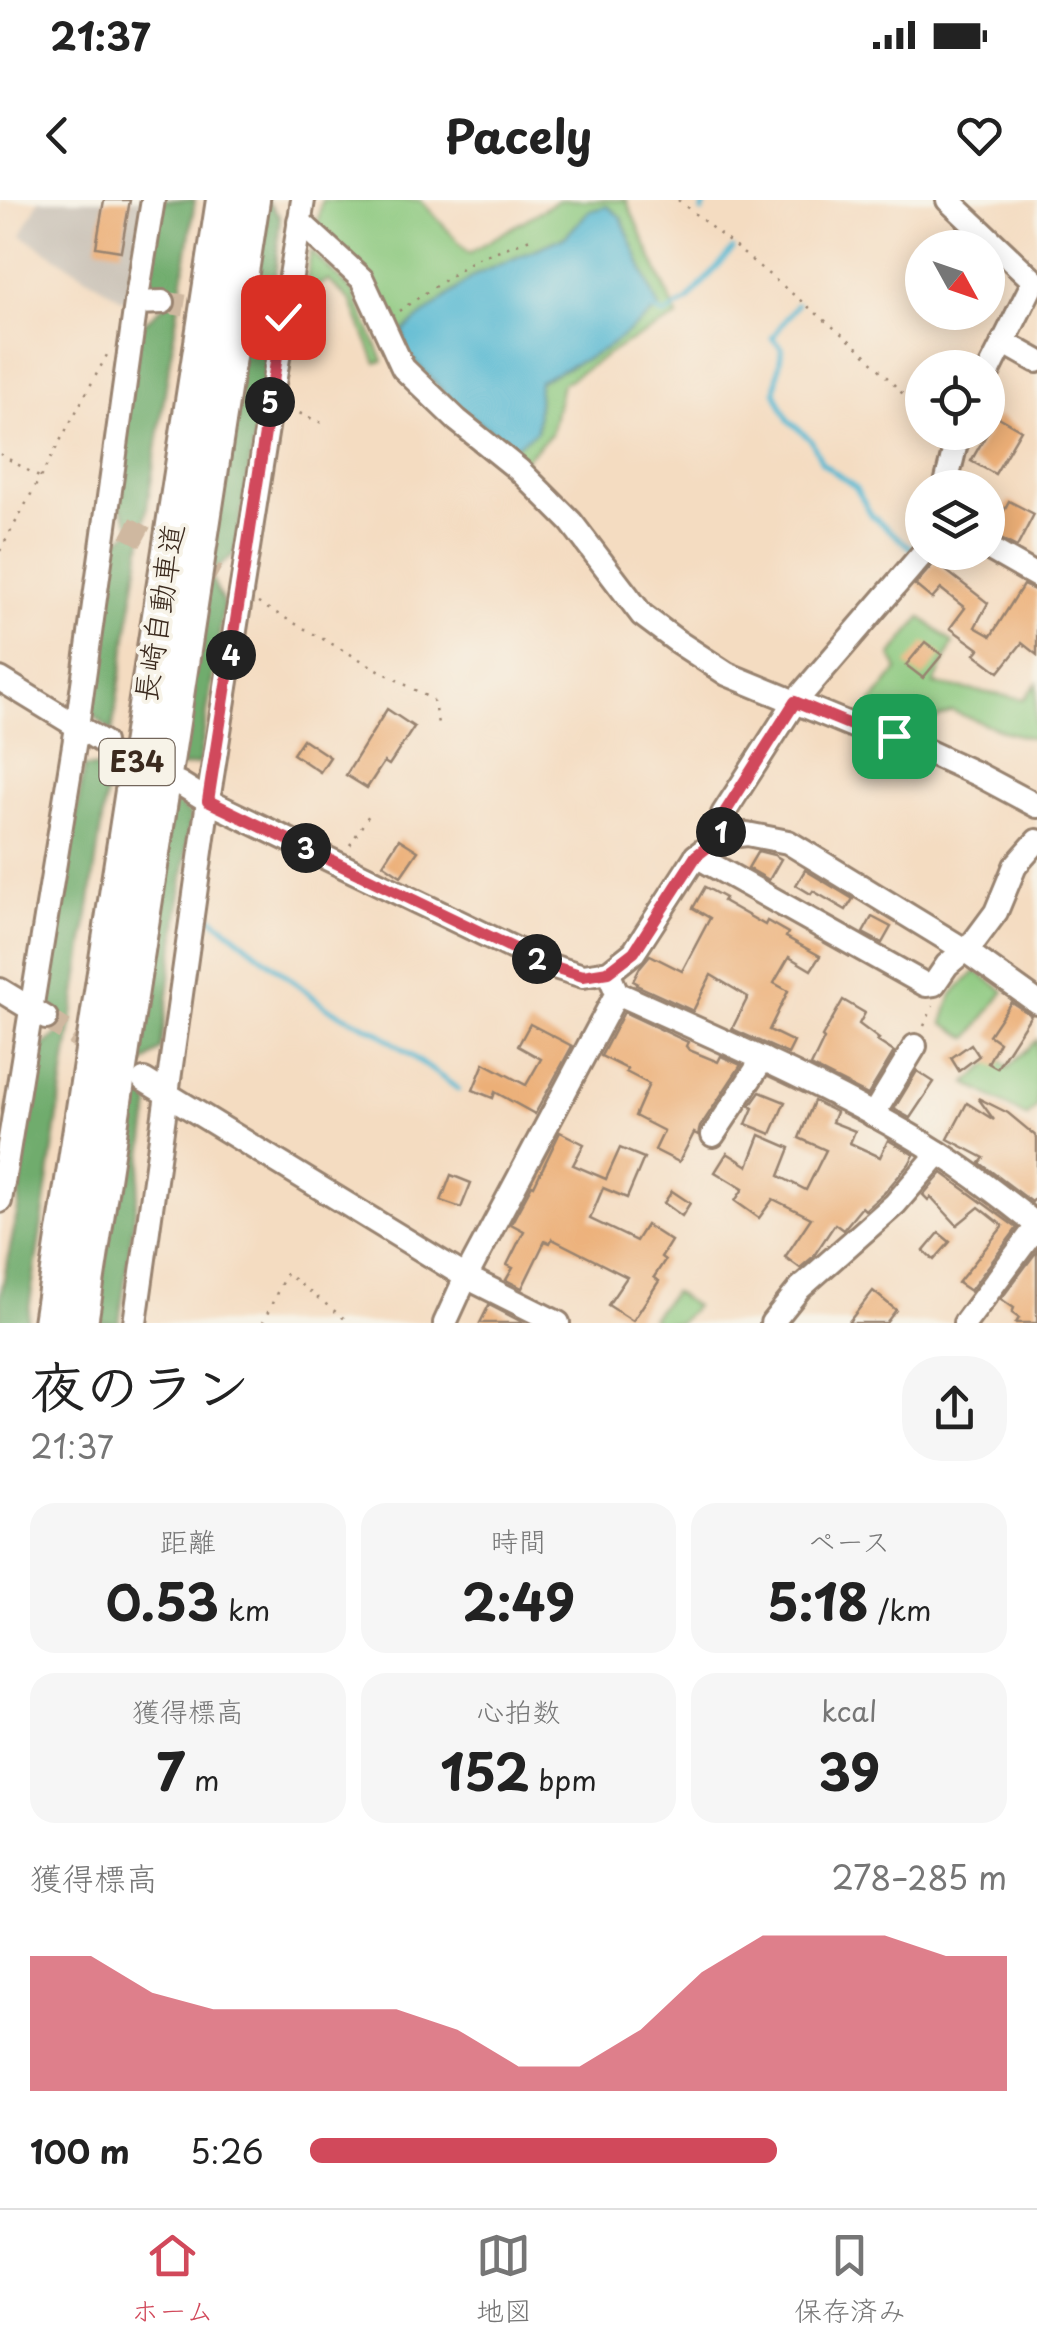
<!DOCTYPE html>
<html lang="ja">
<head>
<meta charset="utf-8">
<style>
	body { margin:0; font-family:"Playpen Sans","Klee One",sans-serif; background:#f6f6f6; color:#222; height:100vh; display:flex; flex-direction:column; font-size:38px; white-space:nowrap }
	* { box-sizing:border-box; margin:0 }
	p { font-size:32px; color:#767676 }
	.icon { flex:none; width:55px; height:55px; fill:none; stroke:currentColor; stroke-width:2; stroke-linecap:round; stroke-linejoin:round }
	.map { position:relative; height:1123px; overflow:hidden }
	.drawer { display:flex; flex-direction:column; background:#fff; flex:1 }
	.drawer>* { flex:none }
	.needle { width:65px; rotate:130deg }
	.tools { position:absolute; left:905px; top:30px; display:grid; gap:20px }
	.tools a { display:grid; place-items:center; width:100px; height:100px; border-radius:50%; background:#fff; box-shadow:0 5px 25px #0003; font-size:50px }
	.pin { position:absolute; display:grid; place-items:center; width:85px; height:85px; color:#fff; margin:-42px; border-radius:20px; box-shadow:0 5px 15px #0006 }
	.km { position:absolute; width:50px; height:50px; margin:-25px; border-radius:50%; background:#222; color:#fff; font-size:28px; line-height:50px; text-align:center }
	.round { display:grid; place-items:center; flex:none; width:105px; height:105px; border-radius:40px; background:#f6f6f6 }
	.headline { display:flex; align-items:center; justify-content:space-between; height:170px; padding:0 30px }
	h1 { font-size:55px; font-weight:700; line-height:75px }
	.figures { display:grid; grid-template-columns:repeat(3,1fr); gap:15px; height:170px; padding:10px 30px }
	.figures div { display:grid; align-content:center; border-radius:25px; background:#f6f6f6; text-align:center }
	.figures b { font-size:50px; font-weight:700 }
	.figures small { font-size:28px; font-weight:400 }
	.figures p { font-size:28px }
	.chart { height:280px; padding:20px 30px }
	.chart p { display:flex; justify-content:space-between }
	.chart svg { width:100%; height:180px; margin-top:10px; fill:#d1495b; opacity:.7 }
	ul { padding:0 30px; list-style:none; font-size:32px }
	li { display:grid; grid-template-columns:160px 120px 1fr; align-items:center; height:75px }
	li i { height:25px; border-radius:12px; background:#d1495b }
	.status { display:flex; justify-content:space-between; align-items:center; height:70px; padding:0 50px; background:#fff; direction:ltr }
	.status svg { height:28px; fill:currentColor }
	header { display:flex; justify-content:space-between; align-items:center; height:130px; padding:0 30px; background:#fff; font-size:45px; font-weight:700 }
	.menu { display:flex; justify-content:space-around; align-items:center; height:140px; border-top:2px solid #e0e0e0; background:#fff; font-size:28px; color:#767676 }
	.menu a { display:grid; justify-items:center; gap:5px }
	.menu .active { color:#d1495b }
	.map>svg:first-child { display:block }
</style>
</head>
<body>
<div class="status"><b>21:37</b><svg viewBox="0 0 49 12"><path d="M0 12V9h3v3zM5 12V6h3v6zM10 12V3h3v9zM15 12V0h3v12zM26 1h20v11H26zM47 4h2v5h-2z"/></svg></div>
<header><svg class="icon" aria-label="back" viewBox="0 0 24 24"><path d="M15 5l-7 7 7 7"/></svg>Pacely<svg class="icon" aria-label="heart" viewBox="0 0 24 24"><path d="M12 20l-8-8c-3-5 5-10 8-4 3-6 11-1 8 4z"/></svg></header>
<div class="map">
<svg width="1037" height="1123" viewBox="0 0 1037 1123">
	<rect width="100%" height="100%" fill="#f7f3e8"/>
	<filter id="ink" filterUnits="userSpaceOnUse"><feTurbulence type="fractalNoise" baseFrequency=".01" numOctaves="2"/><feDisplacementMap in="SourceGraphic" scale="20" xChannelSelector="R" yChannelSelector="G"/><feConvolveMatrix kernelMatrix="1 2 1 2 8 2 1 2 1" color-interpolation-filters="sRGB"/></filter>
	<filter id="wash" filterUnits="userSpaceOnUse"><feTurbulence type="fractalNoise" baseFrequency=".0048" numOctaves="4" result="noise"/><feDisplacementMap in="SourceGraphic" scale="40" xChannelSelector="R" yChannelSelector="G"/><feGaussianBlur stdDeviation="2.25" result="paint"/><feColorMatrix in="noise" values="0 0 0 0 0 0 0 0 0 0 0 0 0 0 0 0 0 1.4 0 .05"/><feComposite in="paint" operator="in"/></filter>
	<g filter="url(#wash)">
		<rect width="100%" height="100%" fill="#f4dcc1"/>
		<!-- industrial -->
		<polygon fill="#cbc3b8" points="39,0 146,0 126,102 21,35"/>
		<!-- green -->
		<g fill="#8bc87e" stroke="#63794e" stroke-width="2.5" fill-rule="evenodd">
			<path d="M 322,0 L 420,0 L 469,53 L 559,0 L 626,0 L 678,117 L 621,146 L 562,184 L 551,234 L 520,264 L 398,151 L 317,26 ZM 589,11 L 604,150 L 539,181 L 537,231 L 475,75 L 565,37 Z"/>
			<polygon points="311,51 354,93 383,161 376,163 351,101 328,80 305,93"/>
			<polygon points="921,417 953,443 934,484 1024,499 1037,483 1035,539 1006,532 952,511 904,534 869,525 881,514 872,502 898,470 891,456"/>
			<polygon points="976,771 1004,791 969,838 943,823 952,794"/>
			<polygon points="1037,840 1037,906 1027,917 966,883 997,857 1008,868"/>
			<polygon points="673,1092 695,1106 679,1123 659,1123 651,1118"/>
		</g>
		<!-- forest -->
		<g fill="#70ac6d" stroke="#566b46" stroke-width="2.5">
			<polygon points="162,0 195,0 112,532 88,510 106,348 133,329 115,297 141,125 165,105 147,79"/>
			<polygon points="266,0 280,17 274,92 250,116 269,148 235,353 210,375 224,405 199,564 174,568"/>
			<polygon points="84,567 110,567 27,1123 0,1123 0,1098 19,1004 34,853 62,831 47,796"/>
			<polygon points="172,599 191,615 161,849 133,873 150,905 119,1123 93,1123"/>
		</g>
		<!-- water -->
		<polygon fill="#54b8d2" stroke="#487178" stroke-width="2.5" points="607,6 621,17 659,109 604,150 539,181 537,231 514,247 457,206 406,152 403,131 475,75 565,37 589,11"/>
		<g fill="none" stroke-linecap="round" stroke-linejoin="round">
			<!-- stream -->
			<g stroke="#54b8d2" stroke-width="5">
				<polyline points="702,11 707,0"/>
				<polyline points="797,104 772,138 782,148 775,192 788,220 811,240 822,263 855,287 872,316 916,352"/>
				<polyline points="650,108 665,115 687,101 733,49"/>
				<polyline points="209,715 326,807 378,832 458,889"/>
			</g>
		</g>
		<g id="blocks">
			<!-- building -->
			<g fill="#ecaf77">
				<polygon points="104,0 130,0 121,51 96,47"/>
				<polygon points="997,216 1021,230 995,274 971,261"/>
				<polygon points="1009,301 1034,314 1017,347 991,334"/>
				<polygon points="935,362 988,403 975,427 991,436 1023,385 1037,391 1037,455 1022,443 999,472 975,454 979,449 950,428 965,408 941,389 932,399 915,385"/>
				<polygon points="925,442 942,455 923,478 906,465"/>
				<polygon points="387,509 414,527 389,565 384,562 367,588 346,575"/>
				<polygon points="303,539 330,557 320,572 293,554"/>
				<polygon points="399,639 418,651 401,676 383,664"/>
				<polygon points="758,651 774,655 781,659 769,680 748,668"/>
				<polygon points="805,670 853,699 846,710 813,691 811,694 796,685"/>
				<polygon points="705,687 725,698 723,701 765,725 767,721 788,733 786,737 820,756 811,770 789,757 774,783 788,791 769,830 794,842 788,854 732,829 748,797 711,775 693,811 636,785 637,783 633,781 640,767 650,755 682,771 710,718 693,708"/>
				<polygon points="872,717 891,727 882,743 863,733"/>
				<polygon points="843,800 865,813 859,824 879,839 877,841 894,852 868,895 811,866 824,839 822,837"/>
				<polygon points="1011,802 1031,815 997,868 988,863 999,842 989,835"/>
				<polygon points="624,812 688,842 686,846 689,850 718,862 721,856 741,865 700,927 698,935 694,933 679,962 655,950 664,931 635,916 649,884 626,872 627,869 601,856"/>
				<polygon points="530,824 572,846 535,914 495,892 493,898 473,890 484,863 526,885 541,859 518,846"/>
				<polygon points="971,844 979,856 959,871 951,858"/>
				<polygon points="917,871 934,882 910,918 894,909"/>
				<polygon points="760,892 785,902 771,934 746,924 753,908 750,906"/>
				<polygon points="978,898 1008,913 1037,937 1037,996 1032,1002 980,963 984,958 948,939 967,903 994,920"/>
				<polygon points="814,901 836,912 832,922 855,931 850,943 880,957 888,940 914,955 909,964 884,993 865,1010 862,1007 843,1030 835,1024 813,1057 800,1068 785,1057 811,1018 773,999 759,1018 735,1001 743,989 715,972 727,953 748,966 760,935 790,948 779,976 806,990 826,950 799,938"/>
				<polygon points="560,932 584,944 573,965 606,979 620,948 644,958 627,998 603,988 590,1019 636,1041 646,1025 671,1041 661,1057 665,1060 654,1077 659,1081 633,1121 608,1105 627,1077 552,1039 550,1043 545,1041 522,1088 506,1080 513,1068 507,1065 524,1031 511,1024 532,985 534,986"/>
				<polygon points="942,973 1017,1028 970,1091 958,1083 1003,1026 979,1007 957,1025 931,997 928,1000 923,995"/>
				<polygon points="451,975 471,983 461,1008 441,1001"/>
				<polygon points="672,991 690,1003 682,1016 664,1003"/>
				<polygon points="939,1033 950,1042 934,1060 924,1051"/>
				<polygon points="1037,1051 1037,1123 1016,1123 1019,1118 1012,1113 1014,1108 1001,1099"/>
				<polygon points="873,1091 896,1110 886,1123 848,1123"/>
				<polygon points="489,1105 524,1123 480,1123"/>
			</g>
		</g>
	</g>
	<g filter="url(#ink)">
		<use href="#blocks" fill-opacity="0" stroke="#988370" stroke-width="2.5"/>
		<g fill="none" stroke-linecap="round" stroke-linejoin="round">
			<!-- minor-tunnel -->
			<g stroke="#cfb8a0" stroke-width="22" stroke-dasharray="22 11" stroke-linecap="butt">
				<polyline points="163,102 262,118"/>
				<polyline points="126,327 217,376"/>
				<polyline points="46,818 102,854"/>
			</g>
			<!-- minor casing -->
			<g stroke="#988370" stroke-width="28">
				<g id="minor">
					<polyline points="948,0 1034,81 988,173"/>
					<polyline points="299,21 362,79 403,168 457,220 519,270 571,322 642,415 678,442 727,474 863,530 894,536 979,575 1037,606"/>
					<polyline points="136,103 163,102"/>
					<polyline points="1003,142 1037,161"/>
					<polyline points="945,288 955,247 960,232"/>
					<polyline points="988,348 1037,376"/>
					<polyline points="0,479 103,542"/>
					<polyline points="179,583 208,601 548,765 583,776 609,772 634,752 696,656 721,637 747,634 788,642 963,749 1037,802"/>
					<polyline points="721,637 723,614 795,502 924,352"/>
					<polyline points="696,656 926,785 934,784 947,765 973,743 996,712 1015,666 1037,641"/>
					<polyline points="0,790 46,818"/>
					<path d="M 617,793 C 725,842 837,889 939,953 C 973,974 1005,1000 1037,1025"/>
					<polyline points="144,880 466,1077 558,1123"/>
					<polyline points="873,915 915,846"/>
					<polyline points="713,935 763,859"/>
					<polyline points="0,1001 77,527 136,103 153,0"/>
					<polyline points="135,1123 208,601 303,0"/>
					<polyline points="445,1123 466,1077 617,793 611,779"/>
					<polyline points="772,1123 800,1088 895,1004 939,953"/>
					<polyline points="965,1123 1037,1026"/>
				</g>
			</g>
			<!-- highway casing -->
			<g stroke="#988370" stroke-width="38">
				<g id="highway">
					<polyline points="50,1123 223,0"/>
					<polyline points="81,1123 253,0"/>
				</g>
			</g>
			<!-- path -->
			<g stroke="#988370" stroke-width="2.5" stroke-dasharray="2.5 8" stroke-linecap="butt">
				<polyline points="678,0 861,150 922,214"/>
				<polyline points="399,111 475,59 533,38"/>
				<polyline points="290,209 324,224"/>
				<polyline points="0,254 39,277"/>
				<polyline points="0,351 107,155"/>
				<polyline points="258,403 433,500 439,528"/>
				<polyline points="350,645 372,610"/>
				<polyline points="924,826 933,806"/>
				<polyline points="263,1123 286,1073 350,1123"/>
			</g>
			<!-- minor -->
			<use href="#minor" stroke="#fff" stroke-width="22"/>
			<!-- highway -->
			<use href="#highway" stroke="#fff" stroke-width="32"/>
		</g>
	</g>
	<g fill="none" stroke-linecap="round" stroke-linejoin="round" filter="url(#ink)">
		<!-- route casing -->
		<g stroke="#fff" stroke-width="20">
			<polyline id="route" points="283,117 208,601 548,765 583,776 608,772 634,752 696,656 720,637 724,614 795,502 863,530 894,536"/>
		</g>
		<!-- route -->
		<use href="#route" stroke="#d1495b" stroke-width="12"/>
	</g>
	<g text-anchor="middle" stroke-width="8" stroke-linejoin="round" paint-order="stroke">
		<!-- shield labels -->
		<rect fill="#f7f3e8" stroke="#73665b" stroke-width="2.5" x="99.5" y="539" width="75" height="46" rx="8"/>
		<g font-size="28" font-weight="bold" fill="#3b2a1e">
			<text x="137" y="572">E34</text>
		</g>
		<!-- street labels -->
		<g font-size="30" fill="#3b2a1e" stroke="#f7f3e8">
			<text transform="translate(160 413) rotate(-81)" y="10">長崎自動車道</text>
		</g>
	</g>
</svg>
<div class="tools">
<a><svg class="needle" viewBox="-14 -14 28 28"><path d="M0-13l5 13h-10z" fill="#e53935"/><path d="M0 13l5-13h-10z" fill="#767676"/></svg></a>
<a><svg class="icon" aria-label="locate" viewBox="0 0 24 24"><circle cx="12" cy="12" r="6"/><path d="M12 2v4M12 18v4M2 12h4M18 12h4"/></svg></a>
<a><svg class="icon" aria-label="layers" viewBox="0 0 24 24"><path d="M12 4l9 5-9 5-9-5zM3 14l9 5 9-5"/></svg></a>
</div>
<div class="pin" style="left:894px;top:536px;background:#1e9e55"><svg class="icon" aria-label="arrive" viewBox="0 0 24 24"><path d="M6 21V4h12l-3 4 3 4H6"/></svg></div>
<div class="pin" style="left:283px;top:117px;background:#d93025"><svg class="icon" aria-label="check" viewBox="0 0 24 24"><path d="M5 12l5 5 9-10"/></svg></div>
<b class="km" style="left:721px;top:632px">1</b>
<b class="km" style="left:537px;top:759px">2</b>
<b class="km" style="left:306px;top:648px">3</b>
<b class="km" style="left:231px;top:455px">4</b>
<b class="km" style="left:270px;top:202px">5</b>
</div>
<section class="drawer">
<div class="headline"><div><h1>夜のラン</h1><p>21:37</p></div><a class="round"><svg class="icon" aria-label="share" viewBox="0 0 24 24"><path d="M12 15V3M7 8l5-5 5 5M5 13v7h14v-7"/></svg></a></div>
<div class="figures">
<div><p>距離</p><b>0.53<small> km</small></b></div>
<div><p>時間</p><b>2:49</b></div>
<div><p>ペース</p><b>5:18<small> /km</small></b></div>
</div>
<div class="figures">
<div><p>獲得標高</p><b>7<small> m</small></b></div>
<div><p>心拍数</p><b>152<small> bpm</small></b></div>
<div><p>kcal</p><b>39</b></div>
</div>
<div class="chart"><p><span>獲得標高</span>278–285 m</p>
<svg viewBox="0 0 160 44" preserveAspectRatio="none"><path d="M0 44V11L10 11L20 20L30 24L40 24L50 24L60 24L70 29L80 38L90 38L100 29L110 15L120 6L130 6L140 6L150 11L160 11V44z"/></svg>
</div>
<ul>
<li><b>100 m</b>5:26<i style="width:67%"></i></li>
</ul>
</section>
<nav class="menu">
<a class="active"><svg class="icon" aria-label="home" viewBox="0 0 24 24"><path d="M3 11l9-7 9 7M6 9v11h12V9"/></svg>ホーム</a>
<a><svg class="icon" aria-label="map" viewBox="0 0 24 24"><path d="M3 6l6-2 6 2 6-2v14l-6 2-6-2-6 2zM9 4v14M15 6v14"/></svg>地図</a>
<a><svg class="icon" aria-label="saved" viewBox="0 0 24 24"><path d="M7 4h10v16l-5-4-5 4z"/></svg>保存済み</a>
</nav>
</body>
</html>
